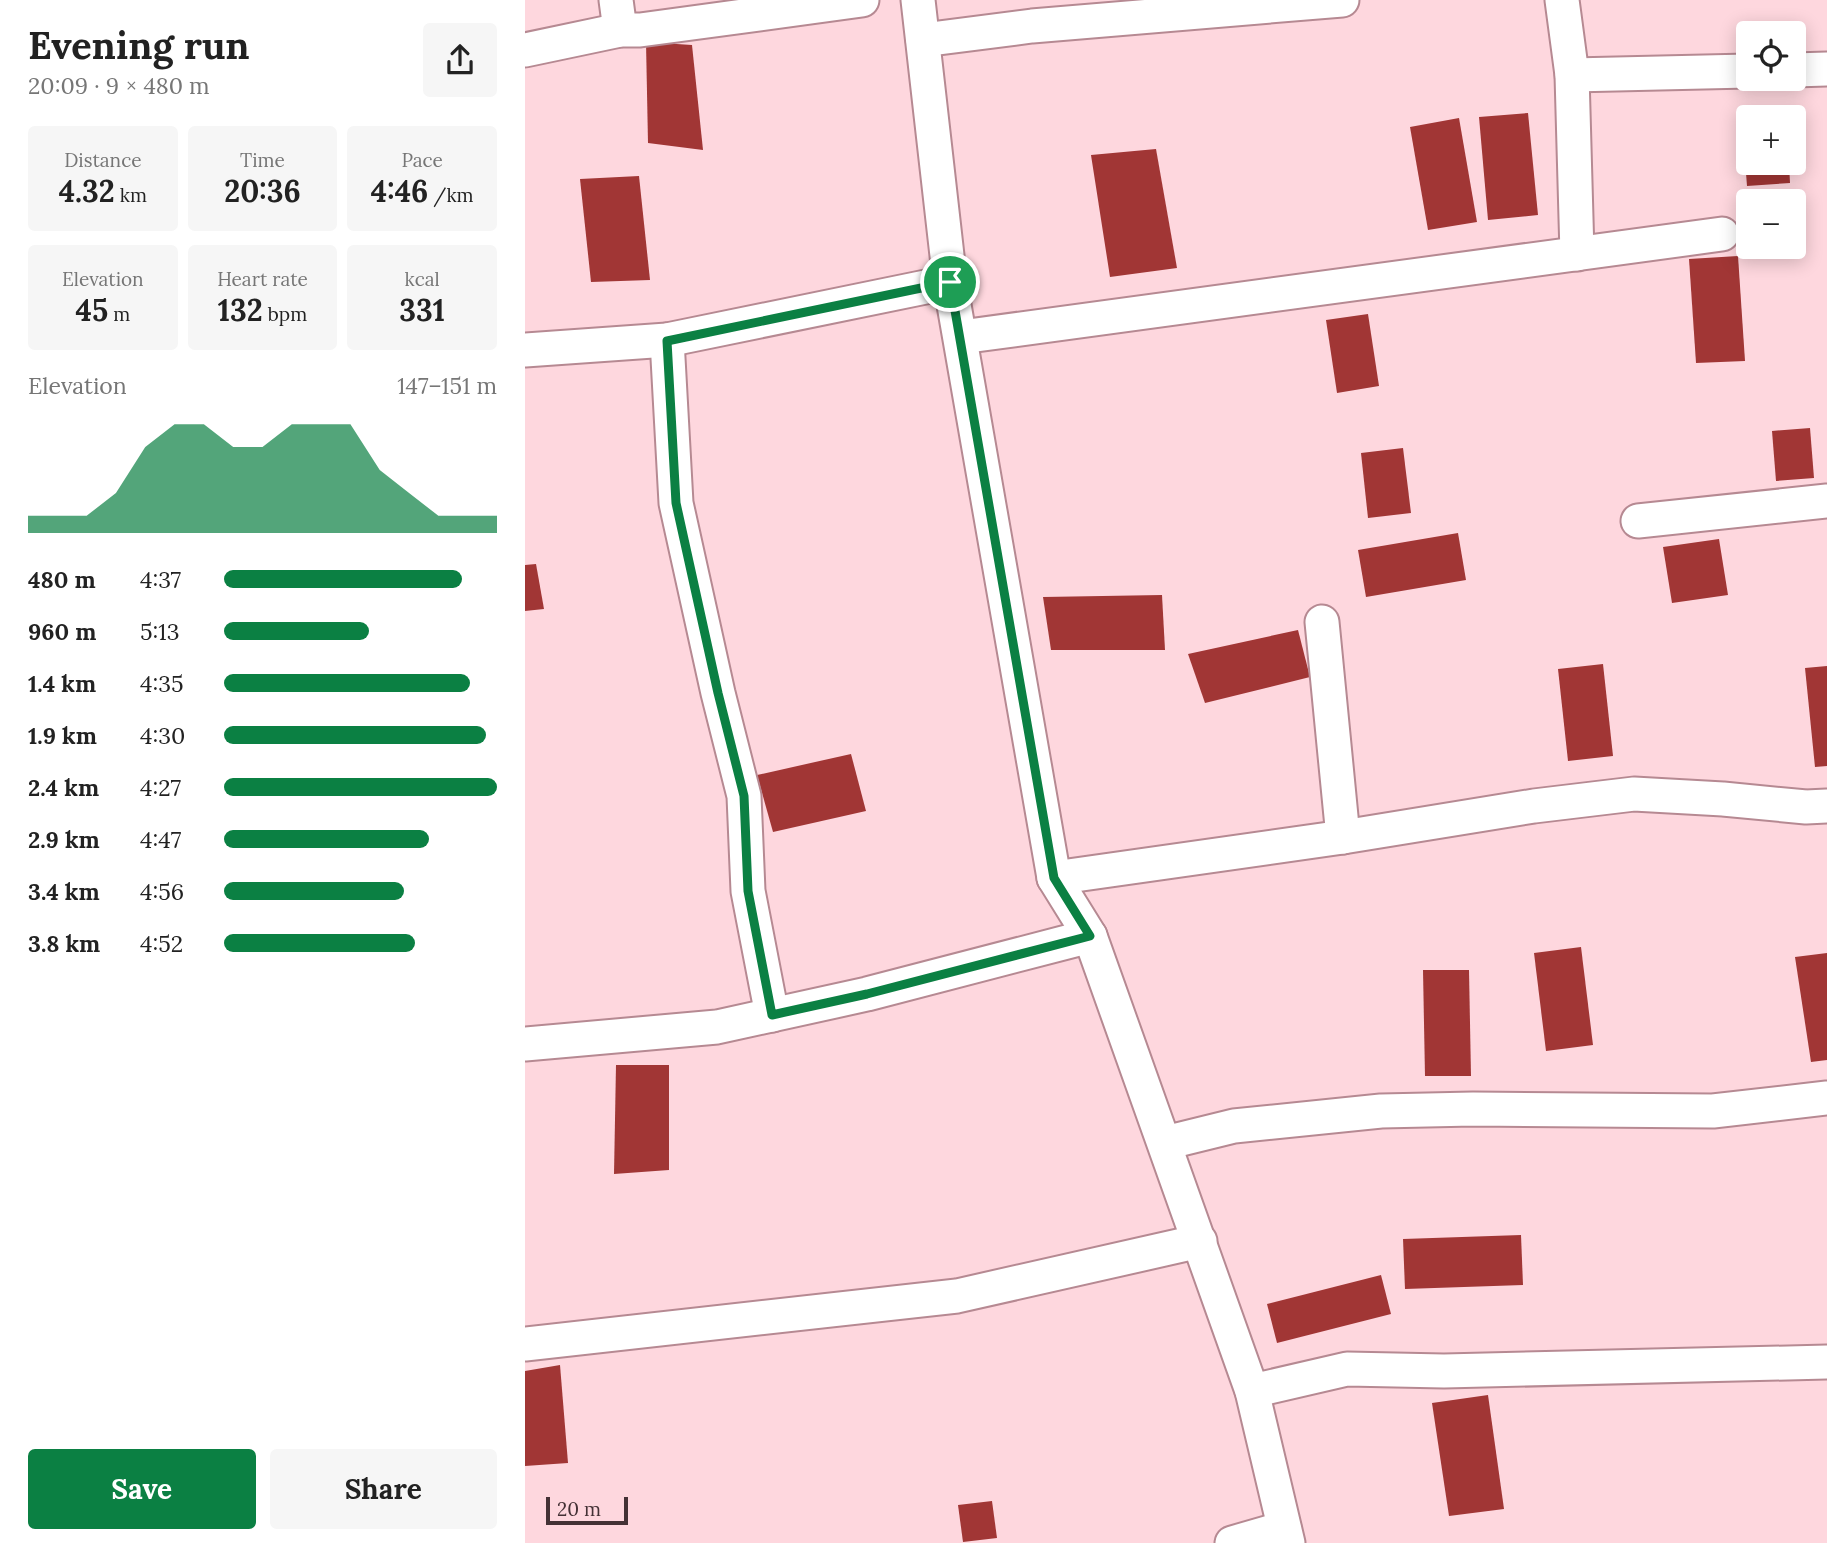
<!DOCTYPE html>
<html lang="en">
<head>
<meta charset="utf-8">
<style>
	body { margin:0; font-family:Lora,serif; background:#f6f6f6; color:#222; height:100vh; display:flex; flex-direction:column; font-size:26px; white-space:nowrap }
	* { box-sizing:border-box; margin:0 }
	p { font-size:23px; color:#767676 }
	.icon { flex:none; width:38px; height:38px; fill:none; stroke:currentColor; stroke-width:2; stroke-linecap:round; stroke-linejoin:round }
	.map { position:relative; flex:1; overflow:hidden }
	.details { display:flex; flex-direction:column; background:#fff; width:525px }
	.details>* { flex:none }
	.fabs { position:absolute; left:1211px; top:21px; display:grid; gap:14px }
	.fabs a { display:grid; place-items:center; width:70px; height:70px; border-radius:7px; background:#fff; box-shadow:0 4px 18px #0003; font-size:35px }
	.scale { position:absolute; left:21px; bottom:18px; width:82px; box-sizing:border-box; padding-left:7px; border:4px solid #443135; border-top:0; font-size:19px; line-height:24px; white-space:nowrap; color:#443135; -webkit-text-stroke:5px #fed7de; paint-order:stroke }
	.pin { position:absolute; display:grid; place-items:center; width:60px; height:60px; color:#fff; margin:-30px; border:4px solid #fff; border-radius:50%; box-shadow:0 2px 7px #0007 }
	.round { display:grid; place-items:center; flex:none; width:74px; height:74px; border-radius:7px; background:#f6f6f6 }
	.overview { display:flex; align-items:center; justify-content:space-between; height:119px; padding:0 28px }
	h1 { font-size:38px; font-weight:700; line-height:52px }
	.stats { display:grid; grid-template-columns:repeat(3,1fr); gap:10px; height:119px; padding:7px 28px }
	.stats div { display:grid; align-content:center; border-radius:7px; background:#f6f6f6; text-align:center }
	.stats b { font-size:30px; font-weight:700 }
	.stats small { font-size:19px; font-weight:400 }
	.stats p { font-size:19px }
	.chart { height:196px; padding:14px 28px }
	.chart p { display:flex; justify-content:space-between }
	.chart svg { width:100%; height:126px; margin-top:7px; fill:#0b8043; opacity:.7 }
	.button { display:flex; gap:14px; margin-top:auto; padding:14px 28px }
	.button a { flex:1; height:80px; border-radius:7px; background:#0b8043; color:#fff; font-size:28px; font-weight:700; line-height:80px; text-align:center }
	.button a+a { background:#f6f6f6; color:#222 }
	ul { padding:0 28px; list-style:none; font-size:23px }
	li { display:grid; grid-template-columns:112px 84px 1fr; align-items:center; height:52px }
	li i { height:18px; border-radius:9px; background:#0b8043 }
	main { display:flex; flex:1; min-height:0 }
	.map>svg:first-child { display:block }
</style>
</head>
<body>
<main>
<section class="details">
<div class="overview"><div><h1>Evening run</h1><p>20:09 · 9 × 480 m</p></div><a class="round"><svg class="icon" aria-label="share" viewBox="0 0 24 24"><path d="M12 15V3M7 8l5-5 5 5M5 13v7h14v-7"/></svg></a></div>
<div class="stats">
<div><p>Distance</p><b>4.32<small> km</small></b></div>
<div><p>Time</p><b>20:36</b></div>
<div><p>Pace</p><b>4:46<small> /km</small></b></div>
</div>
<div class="stats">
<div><p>Elevation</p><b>45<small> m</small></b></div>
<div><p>Heart rate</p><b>132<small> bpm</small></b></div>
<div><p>kcal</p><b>331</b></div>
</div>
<div class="chart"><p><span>Elevation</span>147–151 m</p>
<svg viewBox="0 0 160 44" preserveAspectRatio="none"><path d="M0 44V38L10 38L20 38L30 30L40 14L50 6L60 6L70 14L80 14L90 6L100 6L110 6L120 22L130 30L140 38L150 38L160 38V44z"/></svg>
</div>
<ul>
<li><b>480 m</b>4:37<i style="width:87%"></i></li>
<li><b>960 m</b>5:13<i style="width:53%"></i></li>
<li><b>1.4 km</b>4:35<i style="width:90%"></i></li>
<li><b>1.9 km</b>4:30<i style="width:96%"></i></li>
<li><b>2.4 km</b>4:27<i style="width:100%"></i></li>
<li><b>2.9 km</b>4:47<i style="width:75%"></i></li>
<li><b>3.4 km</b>4:56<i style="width:66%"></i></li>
<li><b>3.8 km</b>4:52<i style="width:70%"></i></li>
</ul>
<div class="button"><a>Save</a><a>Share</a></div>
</section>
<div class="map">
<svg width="1302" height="1543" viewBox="0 0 1302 1543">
	<rect width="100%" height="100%" fill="#fed7de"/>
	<!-- building -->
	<g fill="#a13635">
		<polygon points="121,42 167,45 178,150 123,143"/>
		<polygon points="1259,105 1260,117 1223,117 1223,163 1264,163 1265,183 1222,186 1216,108"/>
		<polygon points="1003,113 1013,215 963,220 954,117"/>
		<polygon points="934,118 952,222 903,230 885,127"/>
		<polygon points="631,149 652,268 585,277 566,155"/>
		<polygon points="114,176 125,280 66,282 55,179"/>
		<polygon points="1213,256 1220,361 1171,363 1164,259"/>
		<polygon points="843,314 854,386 812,393 801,320"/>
		<polygon points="1285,428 1289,478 1251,481 1247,431"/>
		<polygon points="878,448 886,513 843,518 836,453"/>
		<polygon points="933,533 941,580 841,597 833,550"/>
		<polygon points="1194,539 1203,595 1147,603 1138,547"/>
		<polygon points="11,564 19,609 0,611 0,565"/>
		<polygon points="637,595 640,650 526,650 518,597"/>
		<polygon points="773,630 785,677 680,703 663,654"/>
		<polygon points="1078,664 1088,756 1043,761 1033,669"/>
		<polygon points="1302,666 1302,766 1290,767 1280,668"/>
		<polygon points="326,754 341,811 248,832 232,775"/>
		<polygon points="1056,947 1068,1045 1021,1051 1009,953"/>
		<polygon points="1302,953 1302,1060 1286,1062 1270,957"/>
		<polygon points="898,970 944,970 946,1076 900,1076"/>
		<polygon points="91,1065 144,1065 144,1170 89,1174"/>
		<polygon points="996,1235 998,1285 880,1289 878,1239"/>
		<polygon points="856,1275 866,1314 752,1343 742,1304"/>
		<polygon points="35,1365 43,1463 0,1466 0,1371"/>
		<polygon points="963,1395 979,1509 924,1516 907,1403"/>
		<polygon points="467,1501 472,1538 438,1542 433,1505"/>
	</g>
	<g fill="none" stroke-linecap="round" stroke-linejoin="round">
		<!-- minor casing -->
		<g stroke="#b68992" stroke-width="37">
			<g id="minor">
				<polyline points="91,0 95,30"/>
				<polyline points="393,0 425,282 529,878 565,936 727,1391 763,1543"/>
				<polyline points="1037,0 1047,75 1052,254"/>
				<polyline points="398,40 507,26 817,0"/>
				<polyline points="0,50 95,30 115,30 337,0"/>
				<polyline points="1269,70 1302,69"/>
				<polyline points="1047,75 1223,71"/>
				<polyline points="436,337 1197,234"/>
				<polyline points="142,340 151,503 193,693 219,796 223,891 247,1015"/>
				<polyline points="0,350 142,340 425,282"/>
				<polyline points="1113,521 1302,501"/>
				<polyline points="797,622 818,837"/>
				<polyline points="529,878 818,837 1009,806 1109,794 1198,799 1281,807 1302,806"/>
				<polyline points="0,1044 192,1027 342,994 565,936"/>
				<polyline points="640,1143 709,1126 856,1111 948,1109 1188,1111 1302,1098"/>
				<polyline points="0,1344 432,1296 675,1241"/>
				<polyline points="727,1391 822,1369 919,1371 1302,1362"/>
				<polyline points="707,1543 759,1528"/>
			</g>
		</g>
		<!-- minor -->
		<use href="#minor" stroke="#fff" stroke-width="33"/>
	</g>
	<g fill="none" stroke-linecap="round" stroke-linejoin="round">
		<!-- route casing -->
		<g stroke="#fff" stroke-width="14">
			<polygon id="route" points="425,282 529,878 565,936 342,994 247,1015 223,891 219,796 193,693 151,503 142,341"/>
		</g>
		<!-- route -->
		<use href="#route" stroke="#0b8043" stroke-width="9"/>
	</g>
</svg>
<div class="fabs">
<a><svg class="icon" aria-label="locate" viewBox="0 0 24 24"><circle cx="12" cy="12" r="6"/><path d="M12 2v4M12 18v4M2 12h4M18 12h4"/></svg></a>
<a>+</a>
<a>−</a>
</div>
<div class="scale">20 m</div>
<div class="pin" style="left:425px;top:282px;background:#1e9e55"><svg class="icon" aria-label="arrive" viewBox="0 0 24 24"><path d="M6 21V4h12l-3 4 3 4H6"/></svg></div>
</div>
</main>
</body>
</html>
